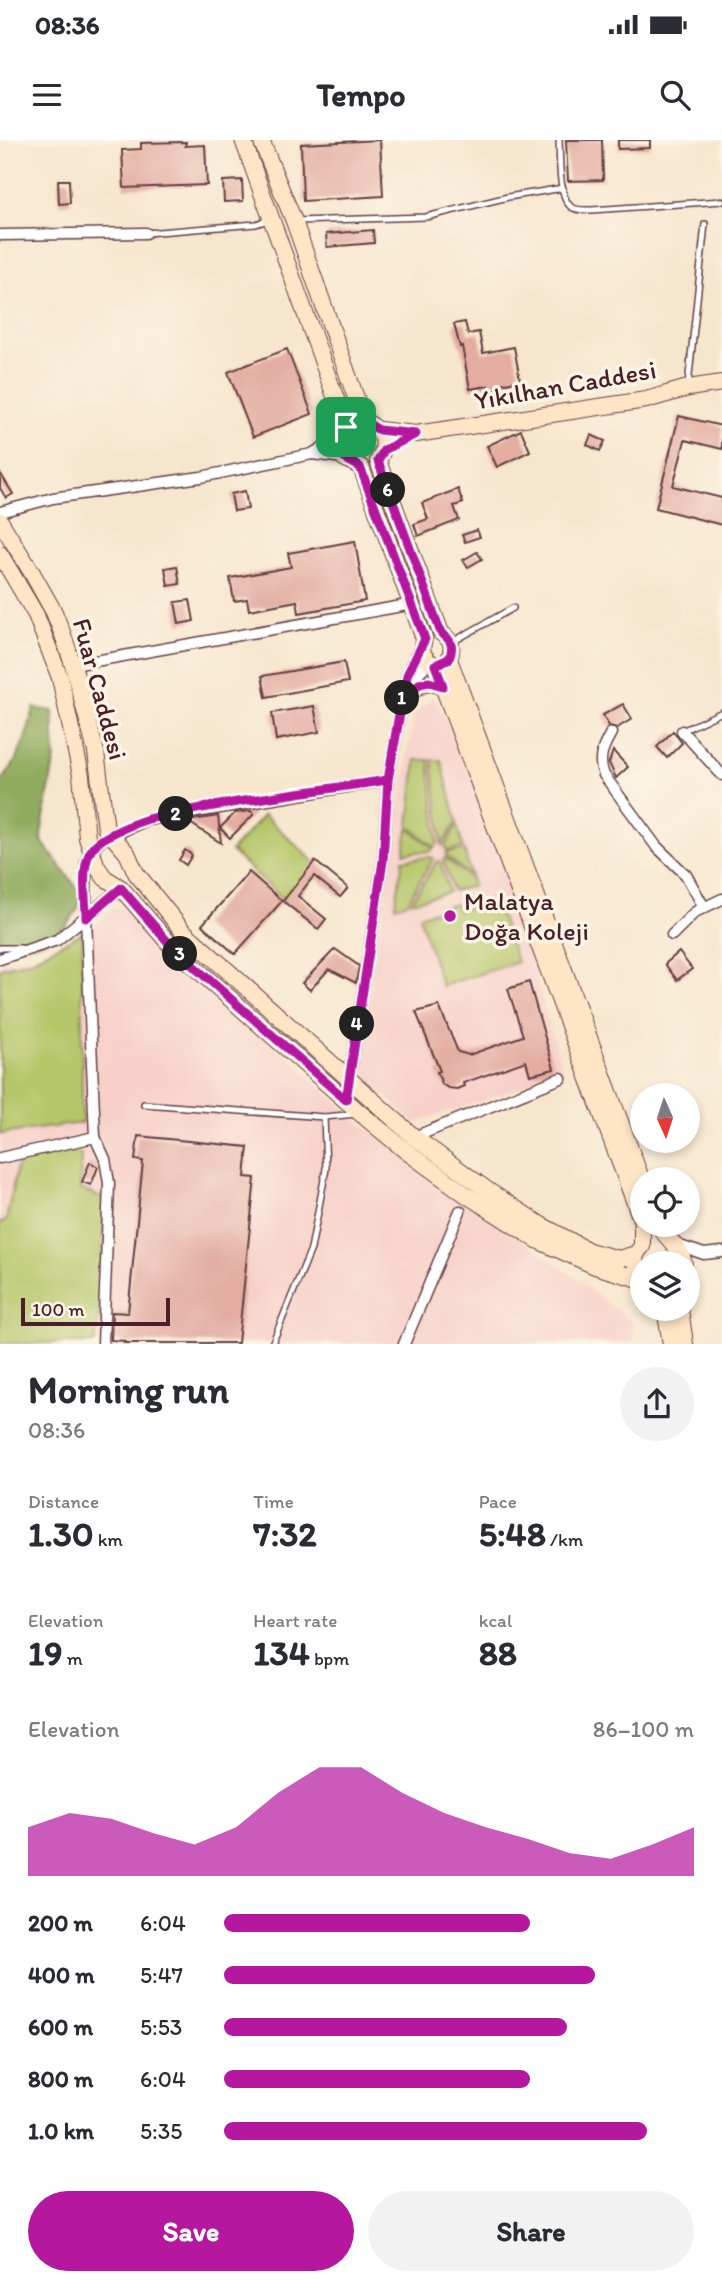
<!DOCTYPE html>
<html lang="en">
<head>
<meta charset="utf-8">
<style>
	body { margin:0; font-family:Itim,sans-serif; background:#f2f2f3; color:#2b2b33; height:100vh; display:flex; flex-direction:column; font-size:26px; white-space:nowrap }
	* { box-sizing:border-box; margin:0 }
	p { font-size:23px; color:#7c7c81 }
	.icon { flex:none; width:38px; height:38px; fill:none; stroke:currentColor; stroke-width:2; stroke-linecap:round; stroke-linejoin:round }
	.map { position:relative; height:1204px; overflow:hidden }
	.drawer { display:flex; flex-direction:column; background:#fff; flex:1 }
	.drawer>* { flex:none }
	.needle { width:46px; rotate:177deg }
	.fabs { position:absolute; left:630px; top:943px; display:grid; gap:14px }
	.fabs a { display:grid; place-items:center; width:70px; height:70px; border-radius:50%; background:#fff; box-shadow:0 4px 10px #0003; font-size:35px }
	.scale { position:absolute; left:21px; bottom:18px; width:149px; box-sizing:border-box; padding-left:7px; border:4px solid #4a1f2b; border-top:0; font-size:19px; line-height:24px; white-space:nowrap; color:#4a1f2b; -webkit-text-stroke:5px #fcf5e5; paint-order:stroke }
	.pin { position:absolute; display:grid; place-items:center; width:60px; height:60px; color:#fff; margin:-30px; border-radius:14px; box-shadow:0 4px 10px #0006 }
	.km { position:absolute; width:35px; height:35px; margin:-18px; border-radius:50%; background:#222; color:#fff; font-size:19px; line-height:35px; text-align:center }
	.round { display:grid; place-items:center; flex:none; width:74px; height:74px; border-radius:37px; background:#f2f2f3 }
	.summary { display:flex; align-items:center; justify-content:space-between; height:119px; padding:0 28px }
	h1 { font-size:38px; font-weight:700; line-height:52px }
	.stats { display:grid; grid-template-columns:repeat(3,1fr); gap:10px; height:119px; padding:7px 28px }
	.stats div { display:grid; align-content:center }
	.stats b { font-size:35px; font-weight:700 }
	.stats small { font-size:19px; font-weight:400 }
	.stats p { font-size:19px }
	.chart { height:196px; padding:14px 28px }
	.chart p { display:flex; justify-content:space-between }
	.chart svg { width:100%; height:126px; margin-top:7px; fill:#b5179e; opacity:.7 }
	.button { display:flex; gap:14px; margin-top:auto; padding:14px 28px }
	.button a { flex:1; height:80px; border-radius:42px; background:#b5179e; color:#fff; font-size:28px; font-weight:700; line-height:80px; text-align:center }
	.button a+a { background:#f2f2f3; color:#2b2b33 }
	ul { padding:0 28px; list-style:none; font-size:23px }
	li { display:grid; grid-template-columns:112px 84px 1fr; align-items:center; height:52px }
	li i { height:18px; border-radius:9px; background:#b5179e }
	.status { display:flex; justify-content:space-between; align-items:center; height:49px; padding:0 35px; background:#fff; direction:ltr }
	.status svg { height:19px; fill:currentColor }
	header { display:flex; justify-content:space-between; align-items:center; height:91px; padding:0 28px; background:#fff; font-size:32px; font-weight:700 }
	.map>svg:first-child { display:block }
</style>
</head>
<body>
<div class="status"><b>08:36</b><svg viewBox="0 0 49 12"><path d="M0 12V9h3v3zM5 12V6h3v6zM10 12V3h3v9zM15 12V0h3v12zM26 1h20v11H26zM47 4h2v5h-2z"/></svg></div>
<header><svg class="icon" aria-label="menu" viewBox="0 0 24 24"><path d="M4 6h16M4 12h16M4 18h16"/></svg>Tempo<svg class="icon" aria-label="search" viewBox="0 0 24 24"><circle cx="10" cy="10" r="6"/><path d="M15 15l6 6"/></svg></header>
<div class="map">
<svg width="722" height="1204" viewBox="0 0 722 1204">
	<rect width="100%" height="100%" fill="#fcf5e5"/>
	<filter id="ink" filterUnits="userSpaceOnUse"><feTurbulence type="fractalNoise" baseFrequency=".0143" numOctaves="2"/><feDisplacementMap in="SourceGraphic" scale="14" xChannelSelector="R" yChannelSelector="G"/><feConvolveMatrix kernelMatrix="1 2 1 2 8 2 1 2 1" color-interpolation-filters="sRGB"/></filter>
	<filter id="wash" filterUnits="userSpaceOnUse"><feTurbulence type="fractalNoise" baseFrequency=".00686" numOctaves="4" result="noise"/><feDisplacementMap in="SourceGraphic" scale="28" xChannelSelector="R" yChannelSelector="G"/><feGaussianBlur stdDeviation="1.57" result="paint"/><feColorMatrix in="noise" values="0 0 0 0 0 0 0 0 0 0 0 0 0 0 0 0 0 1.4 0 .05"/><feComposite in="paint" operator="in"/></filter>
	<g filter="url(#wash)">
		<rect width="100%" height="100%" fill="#f7e6ce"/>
		<!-- built -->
		<g fill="#f7d1c9">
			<polygon points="434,556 484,654 563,933 414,983 363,936 360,910 414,575"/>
			<polygon points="113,769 127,769 362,985 574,1137 633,1183 633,1203 0,1203 0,822 64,813"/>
		</g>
		<!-- green -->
		<g fill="#b5c669" stroke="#80724a" stroke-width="2">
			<polygon points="416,620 429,620 438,704 434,707 409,686"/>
			<polygon points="432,620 441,620 457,682 442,705"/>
			<polygon points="264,675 322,729 289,764 231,711"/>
			<polygon points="457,685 463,707 447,711 445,706"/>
			<polygon points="408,688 433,708 431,711 404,713"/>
			<polygon points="464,710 471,736 446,716 446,713"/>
			<polygon points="431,717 433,719 407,763 395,766 403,720"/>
			<polygon points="445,718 471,739 473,746 453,751 443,720"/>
			<polygon points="437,721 440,721 449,752 411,762"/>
			<polygon points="494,758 517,822 442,846 419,776 455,764 458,771"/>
			<polygon points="82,793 82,983 0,994 0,828 29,821"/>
			<polygon points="61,1006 81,1015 80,1049 104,1059 101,1161 95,1203 0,1203 0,1083 6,1081 17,1026 28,1017"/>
		</g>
		<!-- forest -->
		<path fill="#90ab5d" stroke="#6d6544" stroke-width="2" d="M 34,568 L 53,571 L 55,617 L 41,694 L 43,703 L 83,756 C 76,777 57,801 33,804 C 23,806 10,802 0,801 L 0,643 C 19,622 27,595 34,568 Z"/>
		<g id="blocks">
			<!-- building -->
			<g fill="#e3ada2">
				<polygon points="380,0 383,56 303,61 301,4"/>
				<polygon points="566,0 602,0 603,40 568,41"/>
				<polygon points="618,0 650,0 650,8 618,9"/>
				<polygon points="186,2 185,6 205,5 207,45 124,48 122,10 141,9 141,3"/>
				<polygon points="58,40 69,40 70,63 59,64"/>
				<polygon points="242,40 243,61 224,62 223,41"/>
				<polygon points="373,90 374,103 327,107 326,94"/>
				<polygon points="465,182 468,194 479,192 483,213 514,207 520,240 500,244 501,249 489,251 488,246 470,249 462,206 460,207 454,184"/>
				<polygon points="287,209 312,274 253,297 228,232"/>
				<polygon points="679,276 722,286 722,309 685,300 673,346 722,358 722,385 656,368"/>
				<polygon points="521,290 530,311 497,327 487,306"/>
				<polygon points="591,295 605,301 600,311 587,305"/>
				<polygon points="0,333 13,354 6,358 0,348"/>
				<polygon points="458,349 463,363 454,366 459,380 418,396 414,384 428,379 422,363"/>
				<polygon points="245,351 248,369 234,371 231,354"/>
				<polygon points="477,390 480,397 465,402 462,395"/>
				<polygon points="355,401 365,461 299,473 297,461 249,470 247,459 234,461 230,438 291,427 288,413"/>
				<polygon points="477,412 482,419 468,427 463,420"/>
				<polygon points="177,426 180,444 168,446 165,428"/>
				<polygon points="190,460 194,481 179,484 175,462"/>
				<polygon points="344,522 348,542 266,557 262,536"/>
				<polygon points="623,564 632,579 617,588 609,586 603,575"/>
				<polygon points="314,566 319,592 276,600 272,573"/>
				<polygon points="673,591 682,603 667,618 657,607"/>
				<polygon points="613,611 628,627 616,638 609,623"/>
				<polygon points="251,671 254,674 230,698 220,688 235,673"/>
				<polygon points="218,676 221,703 187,681"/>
				<polygon points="185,710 192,715 186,725 179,720"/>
				<polygon points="315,721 348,748 340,757 314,736 298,756 326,779 318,789 283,761"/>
				<polygon points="249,732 282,761 235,814 202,785"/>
				<polygon points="335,809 359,826 356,843 329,829 310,850 302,843"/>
				<polygon points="679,812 692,829 677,840 665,824"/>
				<polygon points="529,842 554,929 530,935 526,921 463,943 464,946 457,949 448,948 442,944 437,932 440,931 416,872 439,866 458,912 469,915 523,896 508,849"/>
				<polygon points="138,996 248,1007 245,1037 255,1038 238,1203 124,1203 125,1201 111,1200 112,1172 128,1173 143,1021 135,1020"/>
				<polygon points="90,1022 98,1027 91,1045 82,1042"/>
			</g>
		</g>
	</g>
	<g filter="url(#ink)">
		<use href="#blocks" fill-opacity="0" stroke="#643d43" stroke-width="2"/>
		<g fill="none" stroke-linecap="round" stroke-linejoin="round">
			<!-- lane casing -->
			<g stroke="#643d43" stroke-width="8">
				<g id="lane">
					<path d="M 559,0 C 560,17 558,54 570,66 C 575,71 586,70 592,70 L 722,61"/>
					<polyline points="296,81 426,77 508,57 563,48"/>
					<polyline points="146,93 256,84 268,80"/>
					<polyline points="688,245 705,84"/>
					<polyline points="454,501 513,468"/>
					<polyline points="682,591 722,572"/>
					<polyline points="0,808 21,808"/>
					<polyline points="144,964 324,977 357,974"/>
					<polyline points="272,1204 311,1109 326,1029 324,977"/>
				</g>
			</g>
			<!-- street casing -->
			<g stroke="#643d43" stroke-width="13">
				<g id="street">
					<polyline points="0,95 146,93"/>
					<polyline points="312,314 341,296"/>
					<polyline points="0,372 53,358 201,337 312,314 344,318"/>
					<polyline points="73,525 413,464"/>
					<polyline points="408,544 429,522"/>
					<polyline points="682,591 722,635"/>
					<path d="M 611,593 C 603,607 597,619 604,635 L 656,706 L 686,735 L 704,767"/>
					<polyline points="672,795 695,772 722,759"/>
					<polyline points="0,819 57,800 121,748"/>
					<polyline points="346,960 383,721 388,640 407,535 421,508"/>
					<polyline points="414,997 561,938"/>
					<polyline points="0,1018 95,997"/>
					<polyline points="677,1105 704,1114 722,1112"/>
					<polyline points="103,1204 109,1043 105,1019 95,997 86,778 86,722 91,710 102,700 147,680 388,640"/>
					<polyline points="404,1204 460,1071"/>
				</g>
			</g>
			<!-- secondary casing -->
			<g stroke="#643d43" stroke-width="18">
				<g id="secondary">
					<path d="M 243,0 L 346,287 L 341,296 L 344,318 L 361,327 L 424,499 C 420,511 423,519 435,525 L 642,1082 L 642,1106 L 636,1114 L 635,1123 L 642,1143"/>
					<path d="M 261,0 L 294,81 L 364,281 C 383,290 389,302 378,321 L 441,493 C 452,500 454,507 449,519 L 642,1041"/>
					<polyline points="379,290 416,294 646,260 688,248 722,243"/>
					<polyline points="0,381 31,431 54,472 63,495 73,525 96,612 106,689 127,713 136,733 182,790 414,997 490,1052 541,1085 589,1111 619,1119 636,1114"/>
					<polyline points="0,414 36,475 60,538 81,635 87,698 97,727 105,738 121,748 174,809 360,973 406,1011 465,1054 537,1100 595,1126 639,1139"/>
					<path d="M 401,562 C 415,546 423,540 443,546"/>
					<path d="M 659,1085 C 666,1100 681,1106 684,1124"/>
					<polyline points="665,1169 671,1204"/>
					<polyline points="680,1169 685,1204"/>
				</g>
			</g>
			<!-- lane -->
			<use href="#lane" stroke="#fff" stroke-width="5"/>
			<!-- street -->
			<use href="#street" stroke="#fff" stroke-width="10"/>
			<!-- secondary -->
			<use href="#secondary" stroke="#fee5c5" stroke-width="16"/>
		</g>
	</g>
	<g fill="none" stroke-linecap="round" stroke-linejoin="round" filter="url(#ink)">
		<!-- route casing -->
		<g stroke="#fff" stroke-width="14">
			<path id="route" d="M 346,287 L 341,296 L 344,318 L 360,327 L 425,499 L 407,535 L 388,640 C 309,652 227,661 148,679 C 135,683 99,697 92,709 C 80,726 86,758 86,778 L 121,748 L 174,809 L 346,960 L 383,721 L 388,640 L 401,562 L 419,544 L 429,542 L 443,546 L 435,525 L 449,519 C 454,507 452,500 441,493 L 378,321 L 384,310 L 416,294 L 379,290 L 364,281 L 346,287"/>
		</g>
		<!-- route -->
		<use href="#route" stroke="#b5179e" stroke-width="9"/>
	</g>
	<!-- markers -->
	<circle fill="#b5179e" stroke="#fcf5e5" stroke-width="2.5" cx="450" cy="776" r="7"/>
	<g text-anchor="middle" stroke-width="7" stroke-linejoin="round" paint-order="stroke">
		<!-- street labels -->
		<g font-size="26" fill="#4a1f2b" stroke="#fcf5e5">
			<text transform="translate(565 245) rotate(-10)" y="9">Yıkılhan Caddesi</text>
			<text transform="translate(100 549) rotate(75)" y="9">Fuar Caddesi</text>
		</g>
		<!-- poi labels -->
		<g font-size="26" fill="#4a1f2b" stroke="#fcf5e5" text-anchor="start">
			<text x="464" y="770">Malatya<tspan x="464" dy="30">Doğa Koleji</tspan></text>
		</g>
	</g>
</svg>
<div class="fabs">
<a><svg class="needle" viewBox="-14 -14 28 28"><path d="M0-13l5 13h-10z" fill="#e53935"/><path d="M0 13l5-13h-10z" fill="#7c7c81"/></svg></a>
<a><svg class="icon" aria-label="locate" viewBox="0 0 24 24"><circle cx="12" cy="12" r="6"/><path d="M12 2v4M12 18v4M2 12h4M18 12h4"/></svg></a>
<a><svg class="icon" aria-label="layers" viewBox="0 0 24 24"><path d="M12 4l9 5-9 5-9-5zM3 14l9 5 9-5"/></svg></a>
</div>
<div class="scale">100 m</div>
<div class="pin" style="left:346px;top:287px;background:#1e9e55"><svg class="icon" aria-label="arrive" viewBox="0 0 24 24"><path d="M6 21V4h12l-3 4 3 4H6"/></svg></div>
<b class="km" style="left:402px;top:558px">1</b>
<b class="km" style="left:176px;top:674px">2</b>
<b class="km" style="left:180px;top:814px">3</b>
<b class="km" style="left:357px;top:884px">4</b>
<b class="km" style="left:388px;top:350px">6</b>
</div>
<section class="drawer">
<div class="summary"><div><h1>Morning run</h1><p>08:36</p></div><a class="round"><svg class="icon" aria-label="share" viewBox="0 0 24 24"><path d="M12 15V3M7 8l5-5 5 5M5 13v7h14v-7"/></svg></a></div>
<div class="stats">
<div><p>Distance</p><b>1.30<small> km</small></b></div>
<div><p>Time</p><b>7:32</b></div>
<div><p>Pace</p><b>5:48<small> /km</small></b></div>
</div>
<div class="stats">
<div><p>Elevation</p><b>19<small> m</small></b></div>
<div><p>Heart rate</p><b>134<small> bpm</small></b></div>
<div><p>kcal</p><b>88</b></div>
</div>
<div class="chart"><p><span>Elevation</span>86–100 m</p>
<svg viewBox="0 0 160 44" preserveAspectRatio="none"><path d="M0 44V27L10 22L20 24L30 29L40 33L50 27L60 15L70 6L80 6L90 15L100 22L110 27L120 31L130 36L140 38L150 33L160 27V44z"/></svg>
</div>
<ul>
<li><b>200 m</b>6:04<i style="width:65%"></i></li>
<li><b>400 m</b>5:47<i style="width:79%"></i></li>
<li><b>600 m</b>5:53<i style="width:73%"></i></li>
<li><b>800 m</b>6:04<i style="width:65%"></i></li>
<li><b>1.0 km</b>5:35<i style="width:90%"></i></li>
</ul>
<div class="button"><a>Save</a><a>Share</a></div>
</section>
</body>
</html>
